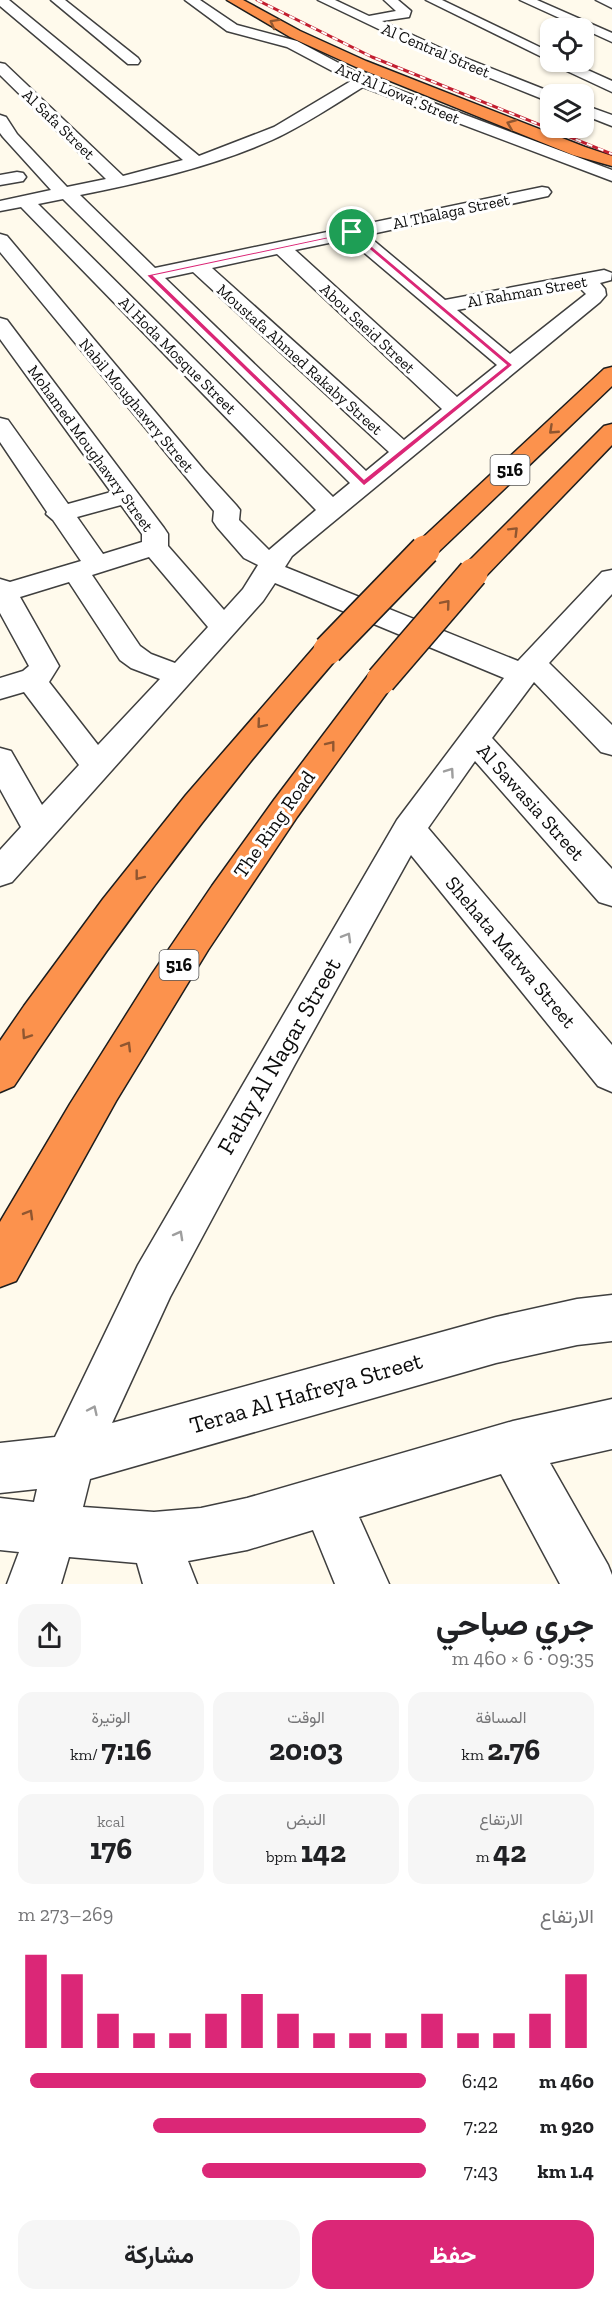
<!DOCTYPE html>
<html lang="ar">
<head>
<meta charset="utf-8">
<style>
	body { margin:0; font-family:"Zilla Slab",Vazirmatn,serif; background:#f6f6f6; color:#202124; direction:rtl; height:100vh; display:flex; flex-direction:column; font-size:22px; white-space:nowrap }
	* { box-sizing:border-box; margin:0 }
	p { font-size:20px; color:#757577 }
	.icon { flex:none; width:33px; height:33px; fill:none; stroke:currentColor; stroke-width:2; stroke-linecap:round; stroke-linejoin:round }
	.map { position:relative; height:1584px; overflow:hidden; direction:ltr }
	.sheet { display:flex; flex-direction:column; background:#fff; flex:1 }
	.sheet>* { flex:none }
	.buttons { position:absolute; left:540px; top:18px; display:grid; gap:12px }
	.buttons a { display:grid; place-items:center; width:54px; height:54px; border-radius:12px; background:#fff; box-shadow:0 2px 4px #0004; font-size:30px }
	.pin { position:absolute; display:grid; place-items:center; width:51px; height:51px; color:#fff; margin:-26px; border:3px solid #fff; border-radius:50%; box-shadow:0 2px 6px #0007 }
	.round { display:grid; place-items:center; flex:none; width:63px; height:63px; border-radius:18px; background:#f6f6f6 }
	.summary { display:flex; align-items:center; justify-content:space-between; height:102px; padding:0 18px }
	h1 { font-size:33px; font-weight:700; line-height:45px }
	.metrics { display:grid; grid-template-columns:repeat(3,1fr); gap:9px; height:102px; padding:6px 18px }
	.metrics div { display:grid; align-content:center; border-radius:15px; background:#f6f6f6; text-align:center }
	.metrics b { font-size:30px; font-weight:700 }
	.metrics small { font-size:16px; font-weight:400 }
	.metrics p { font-size:16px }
	.chart { height:168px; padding:12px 18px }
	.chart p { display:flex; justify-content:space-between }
	.chart svg { width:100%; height:108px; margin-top:6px; stroke:#db2777; stroke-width:6 }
	.button { display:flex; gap:12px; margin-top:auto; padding:12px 18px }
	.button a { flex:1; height:69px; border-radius:18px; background:#db2777; color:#fff; font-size:24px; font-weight:700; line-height:69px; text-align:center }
	.button a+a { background:#f6f6f6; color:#202124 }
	ul { padding:0 18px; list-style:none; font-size:20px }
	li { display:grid; grid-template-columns:96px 72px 1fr; align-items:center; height:45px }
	li i { height:15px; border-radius:8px; background:#db2777 }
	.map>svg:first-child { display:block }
</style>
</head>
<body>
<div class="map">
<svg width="612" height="1584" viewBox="0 0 612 1584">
	<rect width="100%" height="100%" fill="#fffaec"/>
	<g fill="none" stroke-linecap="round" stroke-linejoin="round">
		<!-- minor casing -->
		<g stroke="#3f3f3f" stroke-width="3">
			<g id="minor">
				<path d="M 0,0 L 9,0 L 199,156 L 274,127 L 351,81 L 287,47 L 227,31 L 185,0 L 200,0 L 237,25 L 297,41 L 367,78 L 612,170 L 612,181 L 363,87 C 334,105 304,125 272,140 C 211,167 145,182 80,195 L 155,268 L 542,187 L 548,188 L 551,192 L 548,196 L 367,235 L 445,300 L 604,270 L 612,273 L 611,280 L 600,283 L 605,289 L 606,295 L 600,302 L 292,556 L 285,567 L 518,661 L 602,572 L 612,570 L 612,594 L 549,663 L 612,725 L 612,755 L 601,752 L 534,682 L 492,738 L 612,869 L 612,906 L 599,902 L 475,761 L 428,828 L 612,1045 L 612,1092 L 598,1086 L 411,855 L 295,1064 L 170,1297 L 112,1423 L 496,1317 L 577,1299 L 612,1295 L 612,1341 L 577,1345 L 496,1363 L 90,1479 L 83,1507 L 154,1512 L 201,1508 L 247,1498 L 513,1421 L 612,1399 L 612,1449 L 550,1463 L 608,1565 L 612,1575 L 612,1584 L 560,1584 L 501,1474 L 359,1517 L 389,1584 L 335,1584 L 313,1530 L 247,1550 L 188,1561 L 197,1584 L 143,1584 L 137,1563 L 69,1557 L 61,1584 L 7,1584 L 19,1552 L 0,1550 L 0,1498 L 34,1502 L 37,1489 L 0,1493 L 0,1443 L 55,1437 L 138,1265 L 397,820 L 504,678 L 275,583 L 263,601 L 12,882 L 0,886 L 0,850 L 21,827 L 0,789 L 0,748 L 11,751 L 42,805 L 79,765 L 24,692 L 0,699 L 0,678 L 23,671 L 29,666 L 0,613 L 0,579 L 10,582 L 81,561 L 53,520 L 46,514 L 47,512 L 0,442 L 0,418 L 8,420 L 68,504 L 111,492 L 0,339 L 0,318 L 7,320 L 164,528 L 168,534 L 168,546 L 224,610 L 243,589 L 258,565 L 244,558 L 217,527 L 213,521 L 214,511 L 0,252 L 0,234 L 7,236 L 204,470 L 236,505 L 240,510 L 239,520 L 269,550 L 316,510 L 21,207 L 0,211 L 0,201 L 51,190 L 3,137 L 0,133 L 0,115 L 6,117 L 17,134 L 67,187 L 106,179 L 0,75 L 0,63 L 5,64 L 123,176 L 183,160 L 0,6 ZM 63,199 L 350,483 L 333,497 L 38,204 ZM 348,239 L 497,365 L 457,397 L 295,250 ZM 277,254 L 442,409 L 404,440 L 212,268 ZM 193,272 L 389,452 L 366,471 L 165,278 ZM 579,287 L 586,294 L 510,354 L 457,310 ZM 121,505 L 142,534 L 142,542 L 103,554 L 77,517 ZM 149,557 L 208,627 L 175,663 L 151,654 L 140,646 L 92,575 ZM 69,582 L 120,660 L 131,668 L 160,679 L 98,745 L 49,682 L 59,666 L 20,597 Z"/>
				<polygon points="51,0 65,0 138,58 140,61 138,64 128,64"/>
				<polygon points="318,0 335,0 369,16 396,11 384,0 398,0 411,11 409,17 382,21 445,50 556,94 550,94 550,101 545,100 435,56"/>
				<polygon points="426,0 442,0 550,52 550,61"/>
				<polygon points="520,0 537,0 612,33 612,42"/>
				<polygon points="596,0 612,0 612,8"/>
				<polygon points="552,62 570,62 612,81 612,92 554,65"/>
				<polygon points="584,105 612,115 612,126 584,115"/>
				<polygon points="17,172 23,173 26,177 23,181 0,185 0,175"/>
			</g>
		</g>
		<!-- highway casing -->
		<g stroke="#1d1d1d" stroke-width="3">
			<g id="highway">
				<polygon points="227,0 243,0 300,31 366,61 585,147 612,156 612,166 573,155 356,67 290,37"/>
				<polygon points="612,367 612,386 434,556 425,558 416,556 412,550 416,544 604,369"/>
				<polygon points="612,424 612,445 483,579 473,581 463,579 459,573 463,567 604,426"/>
				<path d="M 328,641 L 338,643 L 343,650 L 338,657 C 220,793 113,936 14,1086 L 0,1092 L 0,1041 L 24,1006 L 103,899 L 186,795 L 318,643 Z"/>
				<polygon points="381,670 392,673 396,680 297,817 208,950 116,1101 16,1281 0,1287 0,1222 70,1104 152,974 212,886 274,800 370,673"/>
			</g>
		</g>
		<!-- minor -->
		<use href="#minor" fill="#fff" fill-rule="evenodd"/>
		<!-- highway -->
		<use href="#highway" fill="#fc924d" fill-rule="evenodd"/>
		<!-- rail casing -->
		<g stroke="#c31e30" stroke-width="3">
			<polyline id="rail" points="257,0 372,57 612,154"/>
		</g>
		<!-- rail -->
		<use href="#rail" stroke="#fff" stroke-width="2" stroke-dasharray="6" stroke-linecap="butt"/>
		<!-- highway-bridge casing -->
		<g stroke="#1d1d1d" stroke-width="32" stroke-linecap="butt">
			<g id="highway-bridge">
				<polyline points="328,650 425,550"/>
				<polyline points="381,680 473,573"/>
			</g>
		</g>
		<!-- highway-bridge -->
		<use href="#highway-bridge" stroke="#fc924d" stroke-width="29"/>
	</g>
	<!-- one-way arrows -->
	<defs><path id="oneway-chevron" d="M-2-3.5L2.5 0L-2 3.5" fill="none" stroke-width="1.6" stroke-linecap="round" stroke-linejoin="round" transform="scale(1.5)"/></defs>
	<g stroke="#905630">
		<use href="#oneway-chevron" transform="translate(274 23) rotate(-151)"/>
		<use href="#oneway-chevron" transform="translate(511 124) rotate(-158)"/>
		<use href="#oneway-chevron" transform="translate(553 430) rotate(137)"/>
		<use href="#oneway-chevron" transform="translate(514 531) rotate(-45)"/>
		<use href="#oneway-chevron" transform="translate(446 604) rotate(-50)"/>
		<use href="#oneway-chevron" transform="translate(261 724) rotate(130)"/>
		<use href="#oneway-chevron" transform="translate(331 745) rotate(-52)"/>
		<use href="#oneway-chevron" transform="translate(139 876) rotate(128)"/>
		<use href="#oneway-chevron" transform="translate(26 1035) rotate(124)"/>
		<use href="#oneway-chevron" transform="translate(127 1046) rotate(-59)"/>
		<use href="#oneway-chevron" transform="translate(29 1214) rotate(-60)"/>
	</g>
	<g stroke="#9e9e9e">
		<use href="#oneway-chevron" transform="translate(450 772) rotate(-55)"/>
		<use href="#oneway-chevron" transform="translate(347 937) rotate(-60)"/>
		<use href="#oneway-chevron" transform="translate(179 1235) rotate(-61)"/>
		<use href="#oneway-chevron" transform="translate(93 1410) rotate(-65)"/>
	</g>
	<!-- route -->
	<path fill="#db2777" stroke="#fff" stroke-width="1.5" fill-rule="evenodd" d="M 354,231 L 513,365 L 364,486 L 146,275 ZM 351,234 L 506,365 L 364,479 L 154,276 Z"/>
	<g text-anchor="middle" stroke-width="6" stroke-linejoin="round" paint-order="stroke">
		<!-- far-street labels -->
		<g font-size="16" fill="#0c0c0c" stroke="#fff">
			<text transform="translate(436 50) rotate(23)" y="6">Al Central Street</text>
			<text transform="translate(398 93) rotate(23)" y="6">Ard Al Lowa' Street</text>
			<text transform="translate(59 124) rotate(44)" y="6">Al Safa Street</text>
			<text transform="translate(451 211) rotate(-12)" y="6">Al Thalaga Street</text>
			<text transform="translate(527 291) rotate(-10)" y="6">Al Rahman Street</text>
			<text transform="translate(368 328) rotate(43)" y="6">Abou Saeid Street</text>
			<text transform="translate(178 355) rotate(45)" y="6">Al Hoda Mosque Street</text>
			<text transform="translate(300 359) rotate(42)" y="6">Moustafa Ahmed Rakaby Street</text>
			<text transform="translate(137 405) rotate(50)" y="6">Nabil Moughawry Street</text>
			<text transform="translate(91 448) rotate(54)" y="6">Mohamed Moughawry Street</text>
		</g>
		<!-- shield labels -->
		<g fill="#fff" stroke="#555" stroke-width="1.5">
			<rect x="490.5" y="455" width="39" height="30" rx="4.5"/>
			<rect x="159.5" y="950" width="39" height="30" rx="4.5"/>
		</g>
		<g font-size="18" font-weight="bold" fill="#0c0c0c">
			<text x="510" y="476">516</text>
			<text x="179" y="971">516</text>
		</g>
		<!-- street labels -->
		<g font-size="20" fill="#0c0c0c" stroke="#fff">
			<text transform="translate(531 802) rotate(48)" y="7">Al Sawasia Street</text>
			<text transform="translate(274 824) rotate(-55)" y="7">The Ring Road</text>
			<text transform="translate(511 952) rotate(50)" y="7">Shehata Matwa Street</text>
		</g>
		<!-- near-street labels -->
		<g font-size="24" fill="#0c0c0c" stroke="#fff">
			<text transform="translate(279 1056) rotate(-60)" y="8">Fathy Al Nagar Street</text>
			<text transform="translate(306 1393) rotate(-16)" y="8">Teraa Al Hafreya Street</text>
		</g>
	</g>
</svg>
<div class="buttons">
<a><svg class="icon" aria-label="locate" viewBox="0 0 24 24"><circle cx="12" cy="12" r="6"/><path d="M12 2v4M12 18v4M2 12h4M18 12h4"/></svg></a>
<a><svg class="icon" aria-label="layers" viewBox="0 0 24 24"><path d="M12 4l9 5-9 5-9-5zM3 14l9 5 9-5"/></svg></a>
</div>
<div class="pin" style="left:352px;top:232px;background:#1e9e55"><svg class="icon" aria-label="arrive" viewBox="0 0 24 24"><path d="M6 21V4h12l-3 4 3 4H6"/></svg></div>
</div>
<section class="sheet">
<div class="summary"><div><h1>جري صباحي</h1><p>09:35 · 6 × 460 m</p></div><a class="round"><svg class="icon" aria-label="share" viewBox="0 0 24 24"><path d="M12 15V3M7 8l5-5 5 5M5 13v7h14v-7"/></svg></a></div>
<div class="metrics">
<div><p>المسافة</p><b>2.76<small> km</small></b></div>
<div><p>الوقت</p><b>20:03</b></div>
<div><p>الوتيرة</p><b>7:16<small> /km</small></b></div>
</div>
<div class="metrics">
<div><p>الارتفاع</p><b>42<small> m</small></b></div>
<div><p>النبض</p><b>142<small> bpm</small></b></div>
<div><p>kcal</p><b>176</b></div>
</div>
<div class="chart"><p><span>الارتفاع</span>269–273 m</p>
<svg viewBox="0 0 160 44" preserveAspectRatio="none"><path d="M5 44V6M15 44V14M25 44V30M35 44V38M45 44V38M55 44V30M65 44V22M75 44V30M85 44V38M95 44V38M105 44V38M115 44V30M125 44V38M135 44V38M145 44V30M155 44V14"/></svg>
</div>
<ul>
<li><b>460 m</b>6:42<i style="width:97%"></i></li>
<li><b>920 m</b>7:22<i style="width:67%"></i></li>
<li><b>1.4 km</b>7:43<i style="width:55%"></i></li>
</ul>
<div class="button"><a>حفظ</a><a>مشاركة</a></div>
</section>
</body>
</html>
